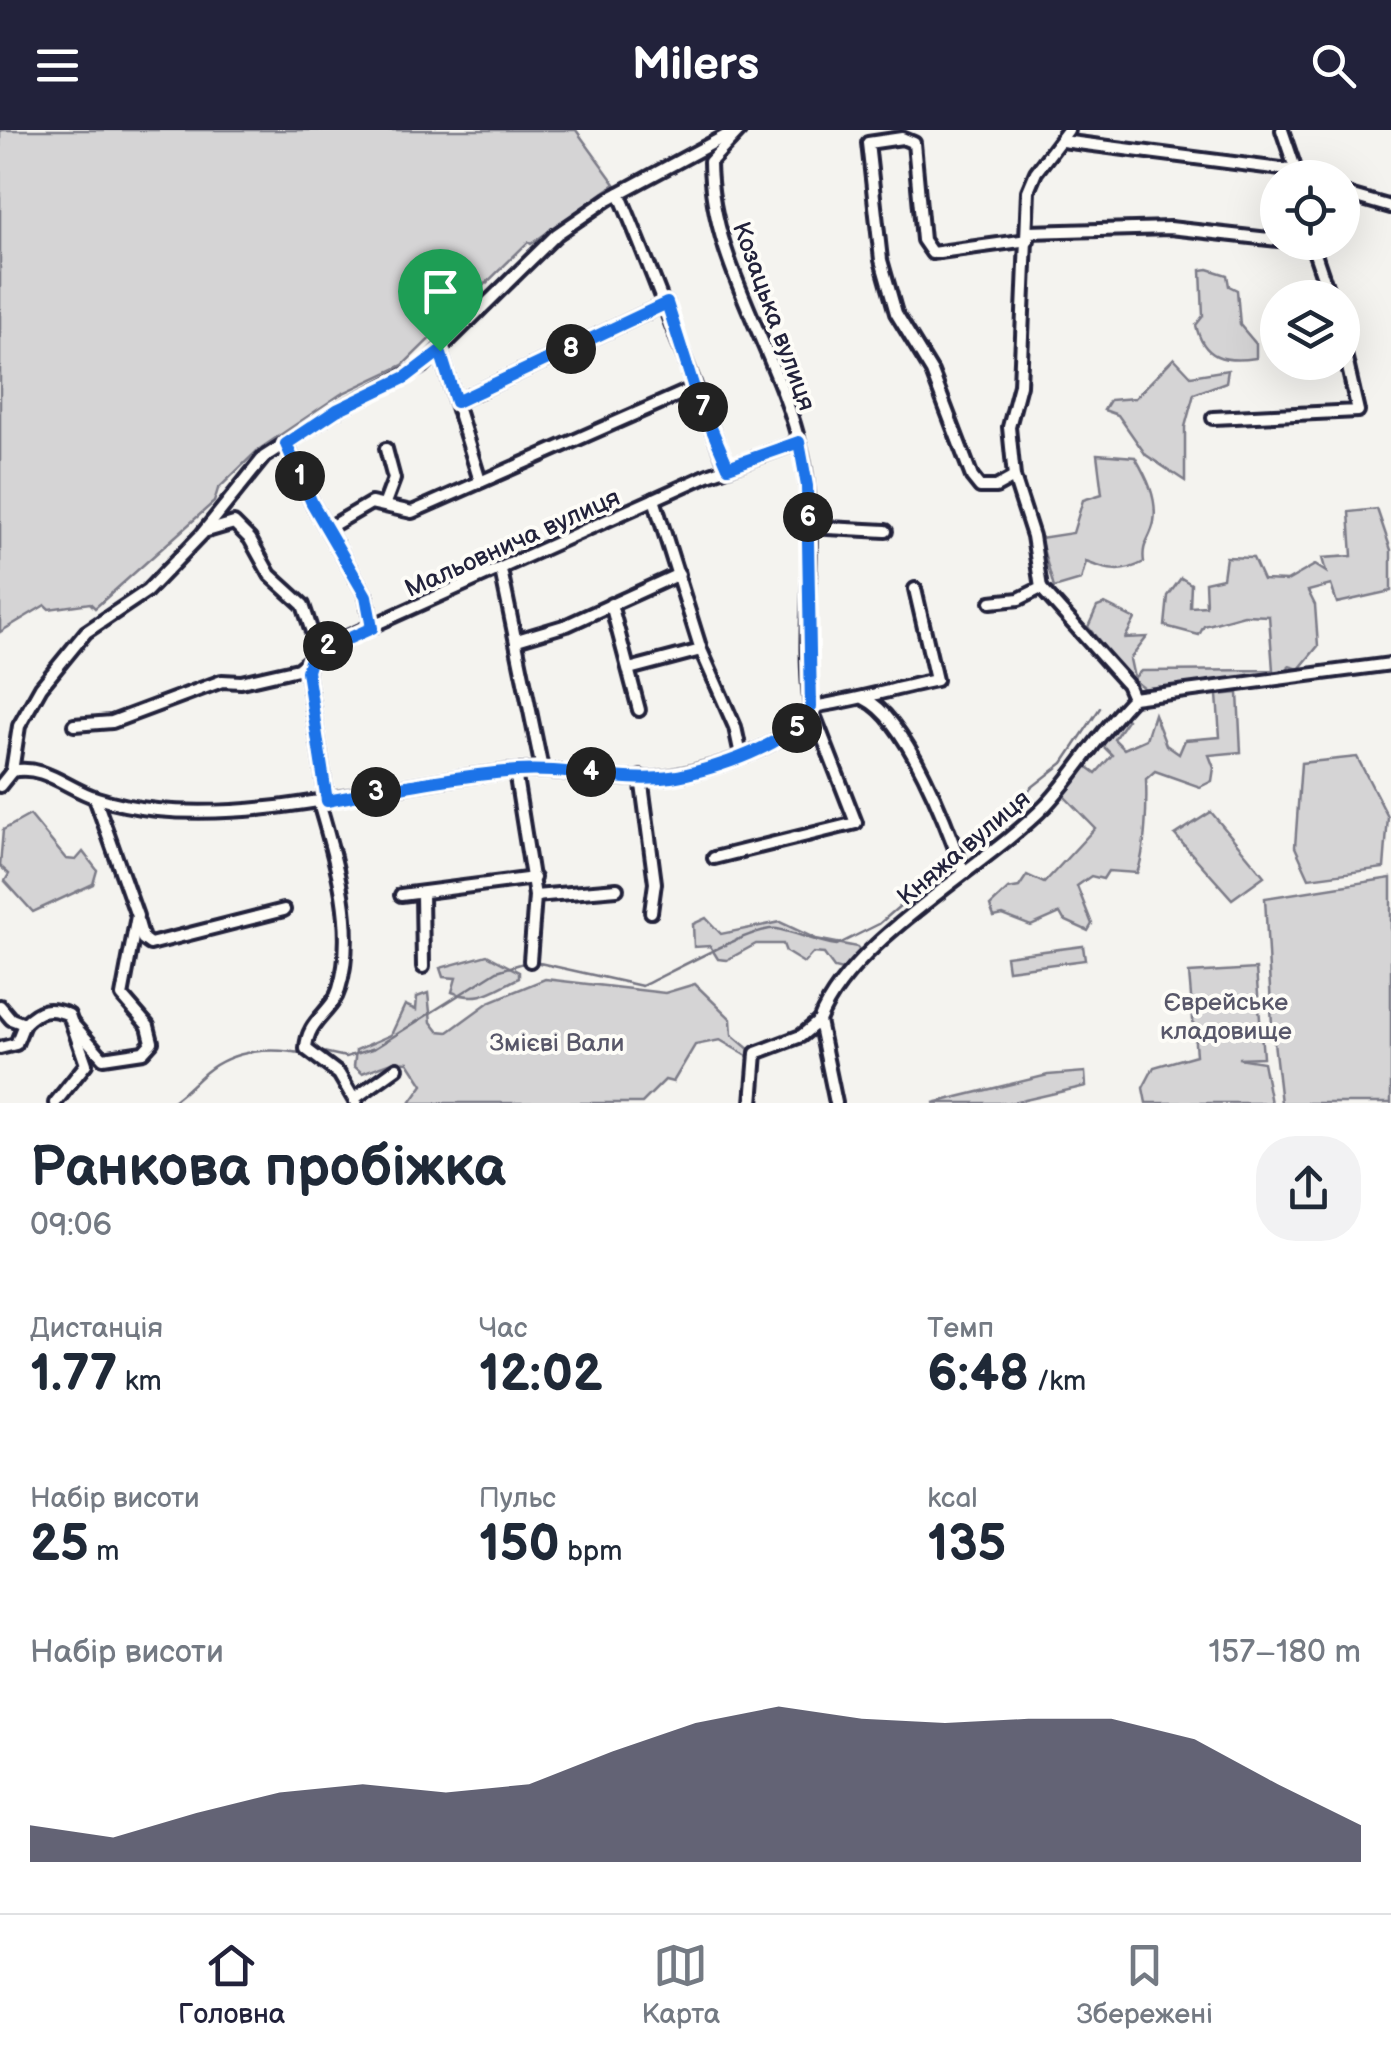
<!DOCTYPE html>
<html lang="uk">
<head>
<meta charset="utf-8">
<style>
	body { margin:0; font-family:"Balsamiq Sans",sans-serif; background:#f2f2f3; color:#1f2937; height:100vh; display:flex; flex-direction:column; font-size:38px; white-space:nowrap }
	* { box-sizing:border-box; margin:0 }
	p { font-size:32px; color:#747a83 }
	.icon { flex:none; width:55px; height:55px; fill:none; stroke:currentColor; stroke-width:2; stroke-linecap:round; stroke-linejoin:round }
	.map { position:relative; height:973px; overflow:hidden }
	.side { display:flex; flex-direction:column; background:#fff; flex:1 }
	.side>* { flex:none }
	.controls { position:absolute; left:1260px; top:30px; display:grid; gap:20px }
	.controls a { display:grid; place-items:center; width:100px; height:100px; border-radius:50%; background:#fff; box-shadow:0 10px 40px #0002; font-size:50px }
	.pin { position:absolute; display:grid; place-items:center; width:85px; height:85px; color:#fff; margin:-102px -42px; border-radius:50% 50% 50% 0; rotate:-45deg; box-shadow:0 0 10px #0007 }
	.pin .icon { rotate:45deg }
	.km { position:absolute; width:50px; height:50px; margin:-25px; border-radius:50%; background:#222; color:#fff; font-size:28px; line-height:50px; text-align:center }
	.round { display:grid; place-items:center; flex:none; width:105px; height:105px; border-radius:40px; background:#f2f2f3 }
	.headline { display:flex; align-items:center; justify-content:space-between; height:170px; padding:0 30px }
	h1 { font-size:55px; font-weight:700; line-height:75px }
	.stats { display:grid; grid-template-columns:repeat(3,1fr); gap:15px; height:170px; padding:10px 30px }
	.stats div { display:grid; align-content:center }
	.stats b { font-size:50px; font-weight:700 }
	.stats small { font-size:28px; font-weight:400 }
	.stats p { font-size:28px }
	.chart { height:280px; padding:20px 30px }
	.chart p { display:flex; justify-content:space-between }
	.chart svg { width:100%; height:180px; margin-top:10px; fill:#22223b; opacity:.7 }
	header { display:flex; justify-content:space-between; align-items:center; height:130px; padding:0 30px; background:#22223b; color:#fff; font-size:45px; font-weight:700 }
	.menu { display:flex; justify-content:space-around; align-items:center; height:140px; border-top:2px solid #e0e1e3; background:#fff; font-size:28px; color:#747a83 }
	.menu a { display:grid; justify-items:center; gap:5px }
	.menu .active { color:#22223b }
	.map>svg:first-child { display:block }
</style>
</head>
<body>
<header><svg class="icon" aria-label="menu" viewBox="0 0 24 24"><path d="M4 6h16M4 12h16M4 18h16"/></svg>Milers<svg class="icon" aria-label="search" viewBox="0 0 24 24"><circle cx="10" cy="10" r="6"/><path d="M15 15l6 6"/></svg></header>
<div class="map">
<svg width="1391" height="973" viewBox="0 0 1391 973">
	<rect width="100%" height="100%" fill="#f4f3ef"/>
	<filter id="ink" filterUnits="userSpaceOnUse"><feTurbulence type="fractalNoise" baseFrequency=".01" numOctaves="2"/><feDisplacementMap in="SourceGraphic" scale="20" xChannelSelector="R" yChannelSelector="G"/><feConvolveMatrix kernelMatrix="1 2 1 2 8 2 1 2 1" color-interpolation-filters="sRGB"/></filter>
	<g filter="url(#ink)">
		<!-- green -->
		<g fill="#d5d4d5" stroke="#7c7b88" stroke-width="2.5">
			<polygon points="0,0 576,0 615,54 531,114 528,112 403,235 341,264 258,320 218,359 214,372 95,478 90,473 49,479 45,475 0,502"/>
			<path d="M 1208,139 L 1227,145 L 1229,156 L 1237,160 L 1240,195 L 1256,214 L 1256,228 C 1224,233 1203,228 1196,195 L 1203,186 L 1201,140 Z"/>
			<polygon points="1174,228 1191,246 1228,240 1226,252 1194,264 1185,297 1185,351 1146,325 1118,285 1104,280 1110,270 1135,268"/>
			<path d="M 1097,324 L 1135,327 C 1146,346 1158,368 1154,392 C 1151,409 1141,413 1144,432 C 1122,444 1109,441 1086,432 L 1081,450 L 1054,458 L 1040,408 L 1073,403 L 1083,370 L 1102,364 Z"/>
			<polygon points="1377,379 1391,420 1391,461 1337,473 1331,455 1308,461 1315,475 1318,516 1299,539 1289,536 1286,546 1149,562 1127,545 1088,497 1097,477 1105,474 1135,489 1125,508 1147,507 1130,529 1134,548 1141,541 1273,540 1269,486 1244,485 1204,496 1199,505 1165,496 1168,466 1181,448 1191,454 1190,477 1206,476 1205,452 1223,448 1226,427 1253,428 1263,450 1287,451 1315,435 1326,442 1322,428 1352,426 1349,382"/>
			<path d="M 1238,563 L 1241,622 L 1209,625 L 1214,638 L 1212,651 L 1200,657 L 1155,641 L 1146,649 C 1147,672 1146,721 1137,743 L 1108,741 L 1103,749 L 1091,746 L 1077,756 L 1092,794 L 1088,801 L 1064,790 L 1060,783 L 1031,796 L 1003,785 L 994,787 L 990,776 L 1008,759 L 1019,757 L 1027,745 L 1044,753 L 1095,698 L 1062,664 L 1085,635 L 1096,643 L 1112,625 L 1102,615 L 1123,586 L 1127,590 L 1114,609 L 1124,619 L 1146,609 L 1154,584 L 1166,615 L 1179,624 L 1185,610 L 1220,607 L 1217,565 Z"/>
			<polygon points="1357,627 1388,687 1384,738 1309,748 1295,717 1301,633"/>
			<polygon points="1211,682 1264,746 1232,769 1175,705"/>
			<polygon points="30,685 66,729 76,730 83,722 97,740 93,754 33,782 5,751 9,744 0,736 3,700"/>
			<polygon points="1391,748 1391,973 1281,973 1272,895 1265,768"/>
			<polygon points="706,788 721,804 780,792 816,809 857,817 861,822 858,830 842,840 834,838 824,824 813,823 804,833 786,822 783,814 756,814 727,830 718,829 710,816 694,817 693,794"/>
			<polygon points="1083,816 1085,830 1008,840 1006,826"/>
			<path d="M 487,825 L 519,842 L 519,848 C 493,860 481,873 452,862 L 456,848 L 443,847 L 440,838 Z"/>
			<polygon points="1256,839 1263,927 1238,928 1263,932 1271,973 1146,973 1143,958 1154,937 1196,925 1189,843"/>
			<polygon points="545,849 665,863 695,854 731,889 732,905 750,920 749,927 720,910 695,915 673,952 665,950 642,973 410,973 423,955 408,932 395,931 362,943 354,936 356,920 391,905 405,875 416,880 417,867 428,863 431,892 438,901 448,902 489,872"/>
			<polygon points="1085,942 1086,956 1012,973 933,973 1048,945"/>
		</g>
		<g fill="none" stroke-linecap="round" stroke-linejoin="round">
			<!-- stream -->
			<g stroke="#757582" stroke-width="2.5">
				<polyline points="963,723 1011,685 1031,658 1063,633 1100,578"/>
				<path d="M 535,832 L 642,856 C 666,845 755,795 777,799 C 794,802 816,812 837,815 L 879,794 L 953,730"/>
				<polyline points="314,920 346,927 375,918 497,841 527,832"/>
				<path d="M 170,973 C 184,964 194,952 206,942 C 234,919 272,917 305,924"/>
			</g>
			<!-- minor casing -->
			<g stroke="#22223b" stroke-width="18">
				<g id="minor">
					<polyline points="1282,0 1298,47"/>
					<polyline points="1062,11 1297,41 1307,48"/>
					<path d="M 619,63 C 658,154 690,246 727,337"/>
					<polyline points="1342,63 1391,77"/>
					<polyline points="1028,102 1170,98 1278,110"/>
					<polyline points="1311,112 1330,168"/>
					<polyline points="440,221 480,351"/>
					<polyline points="456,272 667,173"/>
					<polyline points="1213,288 1358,281 1342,211"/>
					<polyline points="286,314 312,373 366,466 372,498"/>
					<polyline points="1014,347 996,357 980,357 972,347 932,242 896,183 881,130 868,13 902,8 914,13 923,110 932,123 1028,110"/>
					<polyline points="654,369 701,520 735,597 741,625"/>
					<polyline points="385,373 394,349 386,319"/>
					<polyline points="330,397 371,373 412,382 694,258"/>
					<polyline points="808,397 886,401"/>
					<polyline points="207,401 234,393 250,409 270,445 303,475 315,511 307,541 327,671"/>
					<polyline points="501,440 542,639"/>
					<polyline points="1041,458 1127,554 1133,568"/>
					<polyline points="991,472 1019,469 1041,458 1033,406 1014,347 1009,297 1020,255 1028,61 1036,42 1068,0"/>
					<polyline points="611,474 639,580"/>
					<polyline points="517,510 567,495 679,444"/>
					<polyline points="629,539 701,520"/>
					<path d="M 865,569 C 907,589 948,697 963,741"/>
					<polyline points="74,595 112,592 222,551 241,552 298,539 325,517 708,345 799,312"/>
					<polyline points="12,641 19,596 41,557 86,502 147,461 202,404 264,327 337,280 423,236 557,104 608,69 733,2"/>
					<polyline points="515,641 535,766 617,759"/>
					<polyline points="641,647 655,753 651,782"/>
					<path d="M 0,656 L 12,641 C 45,634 67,659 97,668 C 116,674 137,678 157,680 C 277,691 394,651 513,641 C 565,637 621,655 672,646 C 713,639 794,615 811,577 C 800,493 820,406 802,324 C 780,223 711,135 710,32 L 740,0"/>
					<path d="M 319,673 C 336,730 357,800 339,859 C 332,883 307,890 306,919 L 339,944 L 356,973"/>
					<path d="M 714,728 L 856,693 L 811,577 C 854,571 893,559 936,550 L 915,459"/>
					<polyline points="422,763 423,837"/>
					<polyline points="401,765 534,748"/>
					<polyline points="138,792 143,809 150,814 284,780"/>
					<polyline points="530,831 535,766"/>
					<polyline points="0,876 11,889 24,894"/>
					<path d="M 24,894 C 39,879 49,876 69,885 L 86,934 L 55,973"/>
					<polyline points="73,894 103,928 143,922 152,912 148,896 122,866 137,786 95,668"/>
					<polyline points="0,918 16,914 24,894"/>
					<polyline points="354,969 397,938"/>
					<polyline points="752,973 756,923 801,906 819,891"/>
					<path d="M 836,973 L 819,891 C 851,809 984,739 1046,675 C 1077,642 1100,601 1133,568 L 1391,534"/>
				</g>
			</g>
			<!-- minor -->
			<use href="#minor" stroke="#fdfcf7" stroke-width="10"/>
		</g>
	</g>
	<g fill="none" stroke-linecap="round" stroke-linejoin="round" filter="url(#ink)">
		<!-- route casing -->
		<g stroke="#fff" stroke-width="20">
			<path id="route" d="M 667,173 L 694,258 L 728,337 L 799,312 L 807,356 L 811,577 C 795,614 710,641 671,647 C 621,654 568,637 517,641 C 453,646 390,659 327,671 L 307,541 L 312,525 L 372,498 L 366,466 L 312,373 L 286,314 L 337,280 L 406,247 L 440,221 L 456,272 Z"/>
		</g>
		<!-- route -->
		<use href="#route" stroke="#1a73e8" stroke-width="12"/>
	</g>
	<g text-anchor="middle" stroke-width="8" stroke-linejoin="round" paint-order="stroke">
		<!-- street labels -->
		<g font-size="25" fill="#22223b" stroke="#fdfcf7">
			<text transform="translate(775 186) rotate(70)" y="9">Козацька вулиця</text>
			<text transform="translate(512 412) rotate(-24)" y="9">Мальовнича вулиця</text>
			<text transform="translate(963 717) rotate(-40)" y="9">Княжа вулиця</text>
		</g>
		<!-- park labels -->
		<g font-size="25" fill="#585769" stroke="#fdfcf7">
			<text x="1226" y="880">Єврейське<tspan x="1226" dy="29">кладовище</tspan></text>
			<text x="557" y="921">Змієві Вали</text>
		</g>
	</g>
</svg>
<div class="controls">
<a><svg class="icon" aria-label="locate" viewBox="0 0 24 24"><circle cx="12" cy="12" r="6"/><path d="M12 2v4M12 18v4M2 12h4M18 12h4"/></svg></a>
<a><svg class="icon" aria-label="layers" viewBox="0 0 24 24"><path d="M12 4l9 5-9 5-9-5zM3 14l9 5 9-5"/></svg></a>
</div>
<div class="pin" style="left:440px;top:221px;background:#1e9e55"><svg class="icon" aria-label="arrive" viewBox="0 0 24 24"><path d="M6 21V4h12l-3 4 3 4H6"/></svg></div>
<b class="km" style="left:300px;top:346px">1</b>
<b class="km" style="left:328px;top:516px">2</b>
<b class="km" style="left:376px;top:662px">3</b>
<b class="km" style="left:591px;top:642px">4</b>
<b class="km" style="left:797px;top:598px">5</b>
<b class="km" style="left:808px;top:387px">6</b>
<b class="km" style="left:703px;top:277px">7</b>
<b class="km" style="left:571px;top:219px">8</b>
</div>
<section class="side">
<div class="headline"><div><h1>Ранкова пробіжка</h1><p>09:06</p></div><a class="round"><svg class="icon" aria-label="share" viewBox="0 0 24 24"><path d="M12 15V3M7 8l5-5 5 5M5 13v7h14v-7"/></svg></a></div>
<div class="stats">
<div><p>Дистанція</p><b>1.77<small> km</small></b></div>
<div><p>Час</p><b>12:02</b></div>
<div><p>Темп</p><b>6:48<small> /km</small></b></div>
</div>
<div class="stats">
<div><p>Набір висоти</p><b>25<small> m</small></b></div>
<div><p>Пульс</p><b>150<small> bpm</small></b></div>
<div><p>kcal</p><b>135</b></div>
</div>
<div class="chart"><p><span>Набір висоти</span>157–180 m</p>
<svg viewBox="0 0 160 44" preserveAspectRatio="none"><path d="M0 44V35L10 38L20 32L30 27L40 25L50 27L60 25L70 17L80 10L90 6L100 9L110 10L120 9L130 9L140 14L150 25L160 35V44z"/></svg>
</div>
</section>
<nav class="menu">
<a class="active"><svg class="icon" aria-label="home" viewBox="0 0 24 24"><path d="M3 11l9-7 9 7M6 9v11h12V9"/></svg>Головна</a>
<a><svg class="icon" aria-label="map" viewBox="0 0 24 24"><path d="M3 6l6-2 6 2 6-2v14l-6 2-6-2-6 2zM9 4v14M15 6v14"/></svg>Карта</a>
<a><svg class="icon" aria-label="saved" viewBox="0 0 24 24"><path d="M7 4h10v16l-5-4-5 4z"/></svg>Збережені</a>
</nav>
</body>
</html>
